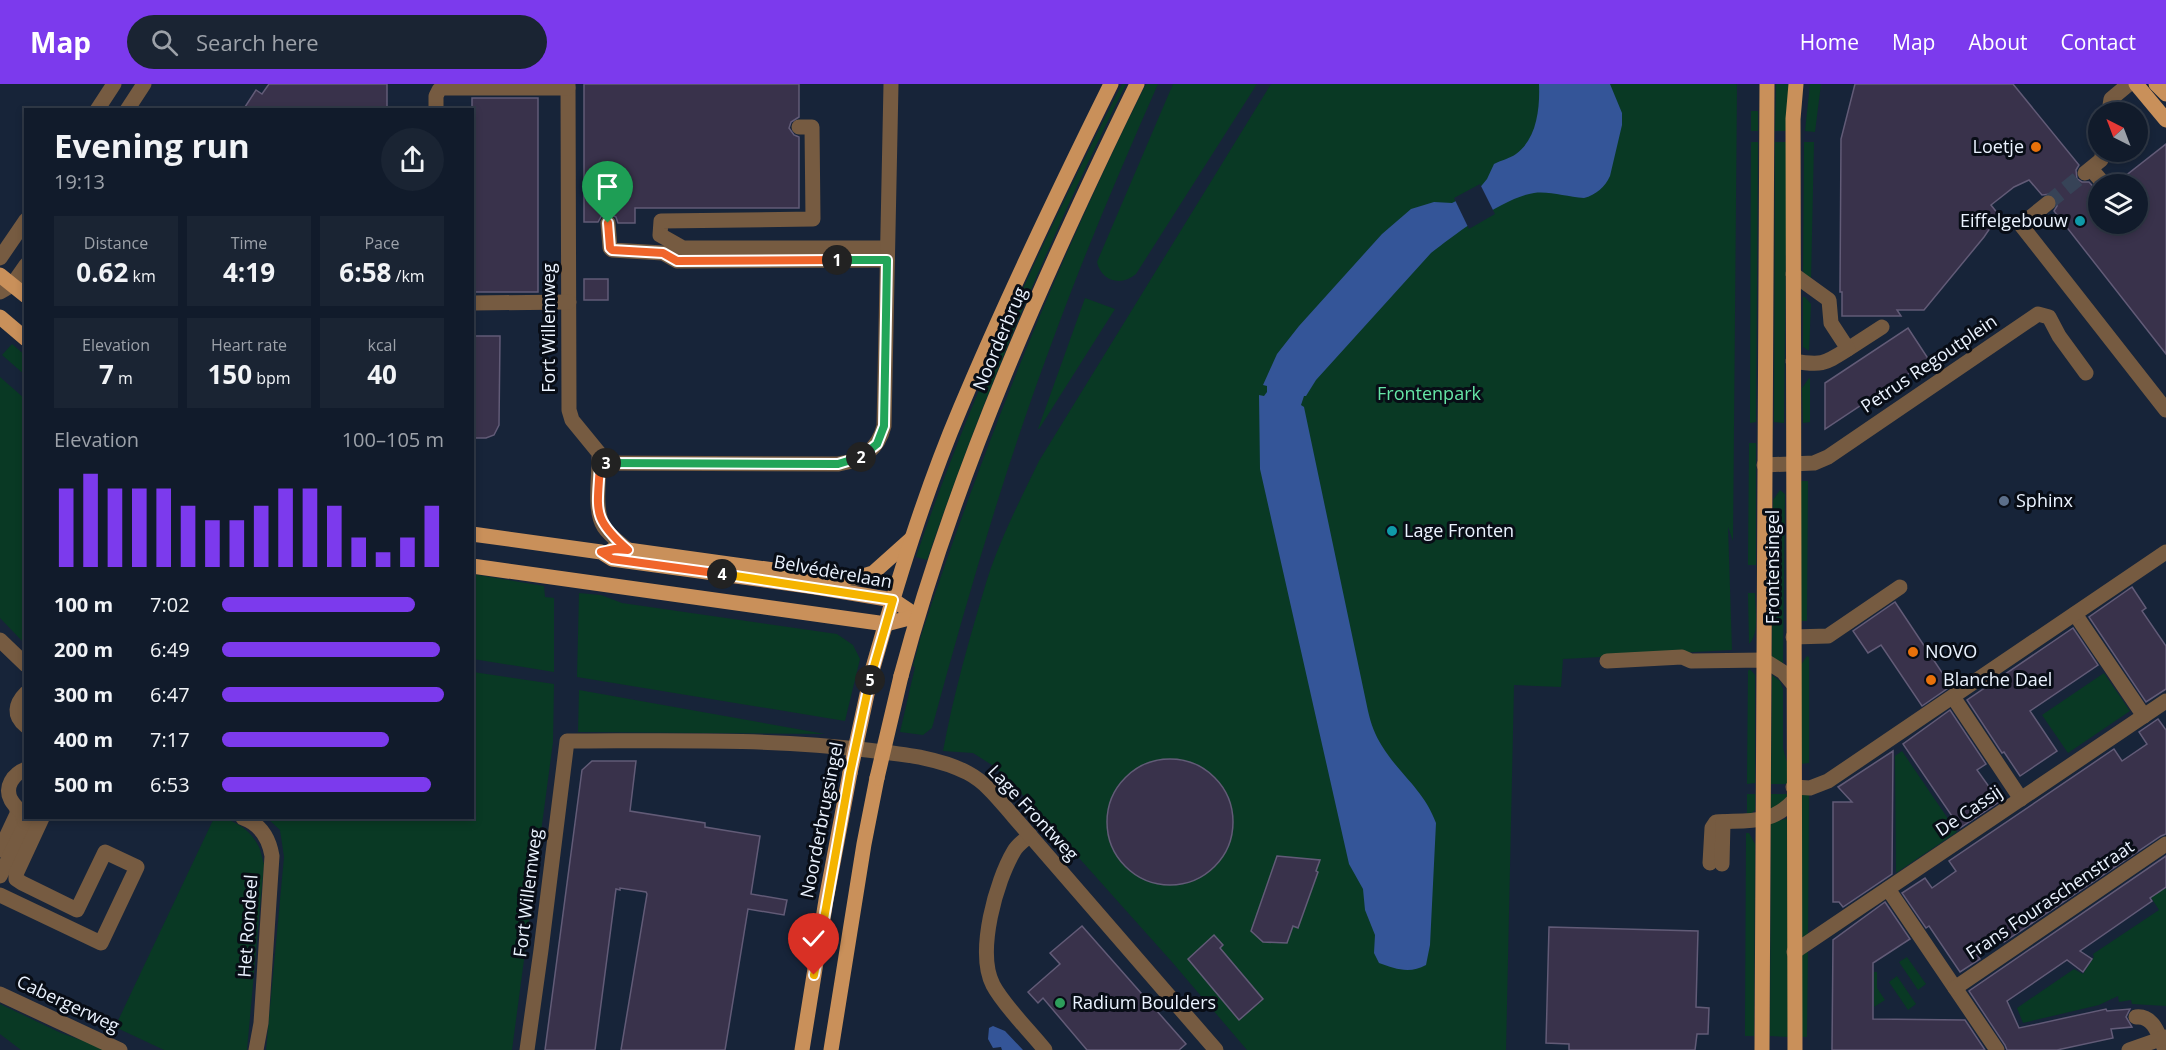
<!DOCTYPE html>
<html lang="en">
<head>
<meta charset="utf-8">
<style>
	body { margin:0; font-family:"Open Sans",sans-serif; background:#1a2433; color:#f1f3f6; height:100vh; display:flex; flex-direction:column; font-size:22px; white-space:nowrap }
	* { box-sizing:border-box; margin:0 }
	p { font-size:20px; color:#9ca1a9 }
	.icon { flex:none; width:33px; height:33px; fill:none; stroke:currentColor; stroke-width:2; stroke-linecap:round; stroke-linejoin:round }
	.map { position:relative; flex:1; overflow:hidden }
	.panel { position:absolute; left:24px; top:24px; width:450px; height:711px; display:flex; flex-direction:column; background:#111b2b; border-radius:0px; box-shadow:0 3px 9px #0003,0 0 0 2px #303947 }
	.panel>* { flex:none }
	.needle { width:39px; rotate:318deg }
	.tools { position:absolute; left:2088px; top:18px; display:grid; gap:12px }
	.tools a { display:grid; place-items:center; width:60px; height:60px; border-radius:50%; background:#111b2b; box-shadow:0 3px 9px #0003,0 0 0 2px #303947; font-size:30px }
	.pin { position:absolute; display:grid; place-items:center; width:51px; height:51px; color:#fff; margin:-62px -26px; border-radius:50% 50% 50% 0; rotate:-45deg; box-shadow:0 0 6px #0007 }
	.pin .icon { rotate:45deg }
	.km { position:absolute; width:30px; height:30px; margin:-15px; border-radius:50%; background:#222; color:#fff; font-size:16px; line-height:30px; text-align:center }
	.round { display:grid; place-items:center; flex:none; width:63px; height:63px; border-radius:32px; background:#1a2433 }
	.headline { display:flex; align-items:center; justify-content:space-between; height:102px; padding:0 30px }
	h1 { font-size:33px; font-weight:700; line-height:45px }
	.figures { display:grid; grid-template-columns:repeat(3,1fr); gap:9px; height:102px; padding:6px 30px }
	.figures div { display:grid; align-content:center; border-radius:0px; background:#1a2433; text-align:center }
	.figures b { font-size:26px; font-weight:700 }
	.figures small { font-size:16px; font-weight:400 }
	.figures p { font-size:16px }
	.chart { height:168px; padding:12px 30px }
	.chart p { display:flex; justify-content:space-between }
	.chart svg { width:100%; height:108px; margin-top:6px; stroke:#7c3aed; stroke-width:6 }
	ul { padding:0 30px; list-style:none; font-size:20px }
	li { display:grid; grid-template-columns:96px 72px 1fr; align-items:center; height:45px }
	li i { height:15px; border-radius:8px; background:#7c3aed }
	header { display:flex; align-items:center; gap:36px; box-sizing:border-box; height:84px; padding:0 30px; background:#7c3aed; color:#fff }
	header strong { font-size:28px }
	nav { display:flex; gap:33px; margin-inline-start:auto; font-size:21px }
	.search { width:420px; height:54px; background:#1a2433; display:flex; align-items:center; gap:15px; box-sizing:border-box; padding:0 21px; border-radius:33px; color:#9ca1a9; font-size:22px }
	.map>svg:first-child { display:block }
</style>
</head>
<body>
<header>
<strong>Map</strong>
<div class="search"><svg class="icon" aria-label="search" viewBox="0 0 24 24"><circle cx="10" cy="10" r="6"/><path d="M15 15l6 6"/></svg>Search here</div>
<nav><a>Home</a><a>Map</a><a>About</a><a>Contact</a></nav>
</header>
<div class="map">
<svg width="2166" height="966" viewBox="0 0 2166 966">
	<rect width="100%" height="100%" fill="#172439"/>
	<!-- green -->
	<g fill="#093924">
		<path d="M 1122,0 L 1126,0 C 1049,155 983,313 927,476 L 916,473 C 971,310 1044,153 1122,0 Z"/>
		<path d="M 1146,0 L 1158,0 C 1120,86 1083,173 1051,261 C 1004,387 967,515 932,644 L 923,651 L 900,648 L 915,583 L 913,582 L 921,552 C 983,363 1057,178 1146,0 Z"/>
		<path d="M 1173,0 L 1257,0 L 1136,190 C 1121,203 1101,197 1097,178 Z"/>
		<path d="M 1271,0 L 1737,0 L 1733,457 L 1728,443 L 1732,566 L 1563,575 L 1561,603 L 1514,601 L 1506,966 L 1247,966 L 1172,878 L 1012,699 L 995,683 L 973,669 L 943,667 C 953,612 970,552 986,499 C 999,457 1020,416 1039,377 Z"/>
		<polygon points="1776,0 1789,0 1787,47 1775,47"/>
		<polygon points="1810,0 1821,0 1815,48 1805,47"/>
		<rect x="1751" y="27" width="7" height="20"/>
		<polygon points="1751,58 1758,58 1756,338 1750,339"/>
		<polygon points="1775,58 1787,58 1784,339 1774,338"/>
		<polygon points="1804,58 1814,58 1811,196 1804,191 1803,186"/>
		<polygon points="1803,213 1805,213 1811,220 1809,267 1803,263"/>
		<polygon points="1085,214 1115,225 1039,345 1038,345"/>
		<polygon points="12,260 25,271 25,291 2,271"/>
		<polygon points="0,293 25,315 25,560 0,534"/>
		<polygon points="1809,294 1810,295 1810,338 1803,339 1802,304"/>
		<polygon points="1749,359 1756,359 1756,481 1748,481"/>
		<polygon points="1800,397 1808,397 1807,537 1799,537"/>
		<polygon points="1780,406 1785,410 1783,580 1772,575 1773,416"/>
		<polygon points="472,490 544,502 545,513 554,514 554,588 473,575"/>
		<polygon points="579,509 601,511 622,519 837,550 853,561 860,575 845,637 577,593"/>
		<path d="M 1748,509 L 1755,509 C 1755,524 1760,550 1749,560 Z"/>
		<polygon points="1807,572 1809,573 1809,679 1800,680 1800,582"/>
		<polygon points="1750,585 1755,591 1755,699 1747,700 1748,587"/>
		<polygon points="473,588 554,600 553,658 512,966 266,966 284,773 280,746 267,734 472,734"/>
		<polygon points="2104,589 2130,627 2068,669 2042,631"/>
		<polygon points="1772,591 1780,597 1783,605 1783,664 1790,689 1790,700 1771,700"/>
		<polygon points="579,606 825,650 578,648"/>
		<polygon points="1902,667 1957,748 1896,789 1895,672"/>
		<polygon points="1747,710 1755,710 1755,726 1752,729 1747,730"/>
		<polygon points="1771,710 1790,710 1771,728"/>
		<polygon points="1799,710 1809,710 1808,854 1798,861"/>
		<path d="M 214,734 C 231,733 250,745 258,761 C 261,766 262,774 264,780 L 247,966 L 164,966 L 115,943 Z"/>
		<polygon points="1789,734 1788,953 1770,952 1771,739"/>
		<polygon points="1746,749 1749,749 1755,760 1754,952 1745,952"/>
		<polygon points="2153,788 2164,805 2166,805 2166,922 2132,920 2131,916 2119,918 2118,912 2099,921 2023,939 2017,924 2074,885 2083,890 2094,873 2093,870 2159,826 2140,796"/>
		<polygon points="1808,865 1807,953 1799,953 1799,872"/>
		<polygon points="1907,873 1926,900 1918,906 1899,878"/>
		<polygon points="1874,888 1877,888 1877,904 1885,916 1874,923"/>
		<polygon points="1897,892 1916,920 1908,926 1889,898"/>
		<polygon points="0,920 61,949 110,966 21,966 0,950"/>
	</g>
	<!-- water -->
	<g fill="#345598">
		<path d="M 1539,0 L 1610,0 L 1622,29 L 1622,41 L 1610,92 C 1605,103 1596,111 1584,114 C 1567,113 1550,107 1534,109 C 1504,113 1454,151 1431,169 L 1316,296 L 1306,312 L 1304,312 L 1301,321 L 1304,323 L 1368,627 C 1371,640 1375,651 1382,662 C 1399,690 1424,706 1436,739 L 1430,861 L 1426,881 C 1410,890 1395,885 1379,879 L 1374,869 L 1375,851 L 1365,826 L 1363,805 L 1349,780 L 1260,385 L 1259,311 L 1264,312 L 1267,308 L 1267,302 L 1263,301 L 1277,270 L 1299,242 L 1382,150 L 1411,125 L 1434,118 L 1452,119 L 1478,106 L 1487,95 L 1494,80 C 1501,76 1509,75 1516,70 C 1537,55 1540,24 1539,0 Z"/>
		<polygon points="993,942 1005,947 1023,966 1002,966 1001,963 993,964 988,955 989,944"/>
	</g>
	<!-- pier -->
	<polygon fill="#172439" points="1480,100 1495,130 1469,145 1454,114"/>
	<!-- building -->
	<g fill="#39324b" stroke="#625b77" stroke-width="1.5">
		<polygon points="269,0 387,0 387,26 243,26 256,6 262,10"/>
		<polygon points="584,0 799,0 799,33 791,38 789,44 794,51 799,53 799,124 635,124 635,139 618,139 616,133 608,129 602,131 598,138 584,138"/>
		<polygon points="1855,0 2013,0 2079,81 2076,86 2077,95 2082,98 2089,98 2098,108 2098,140 2138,140 2138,100 2115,100 2166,60 2166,270 2054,127 2057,122 2056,113 2051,110 2042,111 2029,96 2014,103 1991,121 1999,131 1984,153 1924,226 1897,226 1901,232 1842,232 1842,208 1840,208 1841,55"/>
		<rect x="472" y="14" width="66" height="194"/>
		<rect x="584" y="195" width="24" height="21"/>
		<polygon points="1908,244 1929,276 1825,345 1825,299"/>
		<polygon points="472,252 500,252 499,341 494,351 486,354 472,354"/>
		<polygon points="2132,503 2146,524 2142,527 2166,562 2166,605 2146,618 2089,533"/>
		<polygon points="1895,518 1951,602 1922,622 1881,561 1868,569 1853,547"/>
		<polygon points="2073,544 2098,581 2030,627 2057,667 2020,692 2004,668 2002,669 1967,616"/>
		<polygon points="1950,626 1986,680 1977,686 1992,707 1998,703 2005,714 1960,744 1903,660"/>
		<polygon points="2158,635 2166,646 2166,750 2161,752 2004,858 1998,849 1973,864 1980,875 1960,888 1929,842 1926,844 1902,809 1925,794 1932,804 1956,787 1949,777 2114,665 2122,677 2147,660 2139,648"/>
		<polygon points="1893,667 1892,790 1843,823 1839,818 1833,818 1833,718 1852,718 1838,703"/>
		<circle cx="1170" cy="738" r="63"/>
		<polygon points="592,677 636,677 630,727 705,739 705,743 760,752 751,810 787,816 784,831 748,825 725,966 621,966 647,810 646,808 620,804 620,806 616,805 595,966 545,966 582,686"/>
		<polygon points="1277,772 1320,776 1316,787 1318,788 1298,844 1293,842 1287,859 1263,858 1251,847"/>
		<polygon points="2166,772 2166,803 2150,814 2152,817 2080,867 2092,875 2083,888 2067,876 2007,917 2019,944 2106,925 2107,927 2130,925 2126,933 2132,943 2111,945 2113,954 2057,966 2007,966 2005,961 1969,907"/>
		<polygon points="1885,818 1910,855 1873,879 1873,935 1965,936 1985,966 1832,966 1833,856"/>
		<polygon points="1082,842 1186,960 1179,966 1087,966 1043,914 1038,919 1028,908 1060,880 1050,869"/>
		<polygon points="1549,843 1698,847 1696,923 1709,924 1708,950 1697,950 1695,966 1569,966 1569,960 1546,959"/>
		<polygon points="1214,851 1223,861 1220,864 1263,915 1239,936 1188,875"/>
	</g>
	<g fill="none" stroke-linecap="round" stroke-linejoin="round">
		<!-- minor-tunnel -->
		<polyline stroke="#374357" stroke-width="15" stroke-dasharray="15 8" stroke-linecap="butt" points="2048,119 2085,89"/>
		<!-- minor -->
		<g stroke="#765b41" stroke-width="15">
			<path d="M 568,0 L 569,326 L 572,336 L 599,369 C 600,390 593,426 604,443 C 610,452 620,459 628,466"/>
			<polyline points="97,26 114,0"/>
			<polyline points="127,26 144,0"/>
			<polyline points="436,26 436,12 439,6 442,4 568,4"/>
			<polyline points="2109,28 2111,15 2129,0"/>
			<polyline points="799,43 812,43 813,135 661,137 660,151 683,164 887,164"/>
			<polyline points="2091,85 2104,100"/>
			<polyline points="2085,89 2101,76 2103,68"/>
			<polyline points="2048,119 2021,141 2166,326"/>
			<polyline points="608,139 610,164 612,166 663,169 677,177 887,176"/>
			<polyline points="0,174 26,136"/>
			<polyline points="0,208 12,201 26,181"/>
			<polyline points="472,219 569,218"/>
			<polyline points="1848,265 1882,243"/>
			<path d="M 1793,277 C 1822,282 1824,280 1848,265 L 1831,239 L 1829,216 L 1793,190"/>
			<path d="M 600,379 L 838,380 C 861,377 878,366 884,342 L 891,0"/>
			<polyline points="1764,381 1814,379 1828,373 2038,230 2049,233 2059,252 2086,289"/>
			<polyline points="2075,530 2144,632"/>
			<polyline points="1793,553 1828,552 1900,503"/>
			<polyline points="0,556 26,581"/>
			<polyline points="1607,577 1682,573 1691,577 1764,576 1783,588 1793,600"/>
			<path d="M 26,609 C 15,620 13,632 26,642"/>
			<polyline points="1953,613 2021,715"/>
			<polyline points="1793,703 1810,704 1828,697 2166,468"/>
			<path d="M 243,734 C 260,740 269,754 272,772 L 261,939 L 256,966"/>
			<path d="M 1030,751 C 1025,756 1018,760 1014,767 C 996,797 976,868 993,901 C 1004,922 1030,947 1045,966"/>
			<polyline points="0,766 17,730 17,724"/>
			<path d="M 1710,779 L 1712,744 L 1716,738 C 1746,736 1771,741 1793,717"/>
			<polyline points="1722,780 1723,738"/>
			<path d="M 0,792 L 24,743 L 26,735 C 22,728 15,723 11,716 C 4,703 13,690 26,685"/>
			<polyline points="1888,805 1997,966"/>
			<polyline points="0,811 101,859 137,783 105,768 77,826 22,799 16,795 16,790 42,734"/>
			<polyline points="1794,868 2166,617"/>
			<polyline points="1955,904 2166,760"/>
			<polyline points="0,910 120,966"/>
			<path d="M 2136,933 C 2154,931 2159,952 2165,966"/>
			<path d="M 527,966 L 541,866 L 567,657 C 667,657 767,654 867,666 C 900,670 938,673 968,689 C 987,699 1000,717 1014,733 L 1216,966"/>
			<polyline points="2129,966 2166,953"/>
		</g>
		<!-- major -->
		<g stroke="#c9905a" stroke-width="15">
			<polyline points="2136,0 2166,36"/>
			<polyline points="2156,0 2166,10"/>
			<polyline points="0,191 26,212"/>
			<polyline points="0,233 26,255"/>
			<polyline points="472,450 601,468 612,475 815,503 893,516 917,532"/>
			<polyline points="612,466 628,466 817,492 857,494 873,489 911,455"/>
			<polyline points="472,482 886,540 917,532"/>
			<path d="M 872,587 C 897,499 924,410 960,325 C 1006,215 1058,107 1111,0"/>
			<path d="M 901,592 C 955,389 1045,188 1137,0"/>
			<polyline points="802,966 826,816 850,689"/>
			<polyline points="831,966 864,760 877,694"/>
			<polyline points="1762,966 1767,0"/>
			<polyline points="1795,966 1793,35 1796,0"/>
		</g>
		<!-- major-bridge -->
		<g stroke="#c9905a" stroke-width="15">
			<polyline points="850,689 872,587"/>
			<polyline points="877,694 901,592"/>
		</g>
	</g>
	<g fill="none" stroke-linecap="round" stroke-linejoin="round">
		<!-- split-1 casing -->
		<g stroke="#fff" stroke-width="12">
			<polyline id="split-1" points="608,139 610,164 612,166 663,169 677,177 837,176"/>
		</g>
		<!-- split-2 casing -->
		<g stroke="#fff" stroke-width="12">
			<polyline id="split-2" points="837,176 887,176 884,342 877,360 861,373"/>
		</g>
		<!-- split-3 casing -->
		<g stroke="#fff" stroke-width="12">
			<polyline id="split-3" points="606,379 838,380 861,373"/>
		</g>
		<!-- split-4 casing -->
		<g stroke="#fff" stroke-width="12">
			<path id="split-4" d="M 606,379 L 600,379 C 598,426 590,433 628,466 L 615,465 L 601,468 L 612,475 L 722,490"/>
		</g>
		<!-- split-5 casing -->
		<g stroke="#fff" stroke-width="12">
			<polyline id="split-5" points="722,490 893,516 870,596"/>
		</g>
		<!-- split-6 casing -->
		<g stroke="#fff" stroke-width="12">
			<polyline id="split-6" points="814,891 850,689 870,596"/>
		</g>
		<!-- split-1 -->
		<use href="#split-1" stroke="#f0652b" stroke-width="8"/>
		<!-- split-2 -->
		<use href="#split-2" stroke="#22a559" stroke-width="8"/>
		<!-- split-3 -->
		<use href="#split-3" stroke="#22a559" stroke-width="8"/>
		<!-- split-4 -->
		<use href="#split-4" stroke="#f0652b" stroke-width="8"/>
		<!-- split-5 -->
		<use href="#split-5" stroke="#f5b400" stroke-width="8"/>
		<!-- split-6 -->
		<use href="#split-6" stroke="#f5b400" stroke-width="8"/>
	</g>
	<!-- markers -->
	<g fill="#e8710a" stroke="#080d16" stroke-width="2">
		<circle cx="2036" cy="63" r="6"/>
		<circle cx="1913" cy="568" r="6"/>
		<circle cx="1931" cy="596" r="6"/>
	</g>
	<g fill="#0f9aa8" stroke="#080d16" stroke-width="2">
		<circle cx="2080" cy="137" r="6"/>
		<circle cx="1392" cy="447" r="6"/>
	</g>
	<circle fill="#5c6f8a" stroke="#080d16" stroke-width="2" cx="2004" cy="417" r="6"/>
	<circle fill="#2e9e5b" stroke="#080d16" stroke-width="2" cx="1060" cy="919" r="6"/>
	<g text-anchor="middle" stroke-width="6" stroke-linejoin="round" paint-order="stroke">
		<!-- poi labels -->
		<g font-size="18" fill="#ebf3ff" stroke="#080d16" text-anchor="start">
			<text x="2024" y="69" text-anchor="end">Loetje</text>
			<text x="2068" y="143" text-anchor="end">Eiffelgebouw</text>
			<text x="2016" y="423">Sphinx</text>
			<text x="1404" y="453">Lage Fronten</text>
			<text x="1925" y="574">NOVO</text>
			<text x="1943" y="602">Blanche Dael</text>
			<text x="1072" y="925">Radium Boulders</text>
		</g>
		<!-- street labels -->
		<g font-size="18" fill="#ebf3ff" stroke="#080d16">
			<text transform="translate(549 244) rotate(-90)" y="6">Fort Willemweg</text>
			<text transform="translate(1000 255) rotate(-67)" y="6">Noorderbrug</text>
			<text transform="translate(1929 280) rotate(-34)" y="6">Petrus Regoutplein</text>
			<text transform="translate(1773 483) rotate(-90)" y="6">Frontensingel</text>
			<text transform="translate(833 488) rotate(10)" y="6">Belvédèrelaan</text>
			<text transform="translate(1969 727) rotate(-34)" y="6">De Cassij</text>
			<text transform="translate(1033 729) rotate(47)" y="6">Lage Frontweg</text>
			<text transform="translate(822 736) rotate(-79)" y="6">Noorderbrugsingel</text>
			<text transform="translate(528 809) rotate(-83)" y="6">Fort Willemweg</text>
			<text transform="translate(2050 816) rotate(-34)" y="6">Frans Fouraschenstraat</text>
			<text transform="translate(248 842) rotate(-86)" y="6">Het Rondeel</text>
			<text transform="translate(68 920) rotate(25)" y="6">Cabergerweg</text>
		</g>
		<!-- park labels -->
		<g font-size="18" fill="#65e5a6" stroke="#080d16">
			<text x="1429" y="316">Frontenpark</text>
		</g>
	</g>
</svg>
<div class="tools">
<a><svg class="needle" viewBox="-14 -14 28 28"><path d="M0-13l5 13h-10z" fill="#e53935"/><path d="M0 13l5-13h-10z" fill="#9ca1a9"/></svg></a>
<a><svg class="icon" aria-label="layers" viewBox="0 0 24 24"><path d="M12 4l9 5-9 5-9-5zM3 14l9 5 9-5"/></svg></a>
</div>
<div class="pin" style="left:608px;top:139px;background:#1e9e55"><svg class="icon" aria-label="arrive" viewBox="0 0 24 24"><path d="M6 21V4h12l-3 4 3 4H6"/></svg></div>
<div class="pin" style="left:814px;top:891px;background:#d93025"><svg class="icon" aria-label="check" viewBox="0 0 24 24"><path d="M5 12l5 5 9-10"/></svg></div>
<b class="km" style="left:837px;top:176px">1</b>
<b class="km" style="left:861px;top:373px">2</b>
<b class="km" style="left:606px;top:379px">3</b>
<b class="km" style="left:722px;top:490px">4</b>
<b class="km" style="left:870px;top:596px">5</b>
<section class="panel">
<div class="headline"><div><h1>Evening run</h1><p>19:13</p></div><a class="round"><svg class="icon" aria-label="share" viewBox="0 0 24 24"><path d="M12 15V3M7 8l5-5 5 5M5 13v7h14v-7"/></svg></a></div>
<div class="figures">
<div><p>Distance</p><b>0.62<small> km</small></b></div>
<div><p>Time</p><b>4:19</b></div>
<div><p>Pace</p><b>6:58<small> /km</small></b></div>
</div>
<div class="figures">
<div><p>Elevation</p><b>7<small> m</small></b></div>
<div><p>Heart rate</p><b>150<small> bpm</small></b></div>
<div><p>kcal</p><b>40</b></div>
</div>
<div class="chart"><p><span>Elevation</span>100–105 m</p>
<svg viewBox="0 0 160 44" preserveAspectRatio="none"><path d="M5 44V12M15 44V6M25 44V12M35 44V12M45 44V12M55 44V19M65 44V25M75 44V25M85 44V19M95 44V12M105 44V12M115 44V19M125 44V32M135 44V38M145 44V32M155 44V19"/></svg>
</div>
<ul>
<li><b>100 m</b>7:02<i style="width:87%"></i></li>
<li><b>200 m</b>6:49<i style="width:98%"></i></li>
<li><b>300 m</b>6:47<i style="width:100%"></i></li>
<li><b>400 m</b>7:17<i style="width:75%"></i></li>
<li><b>500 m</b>6:53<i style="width:94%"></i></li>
</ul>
</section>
</div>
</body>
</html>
